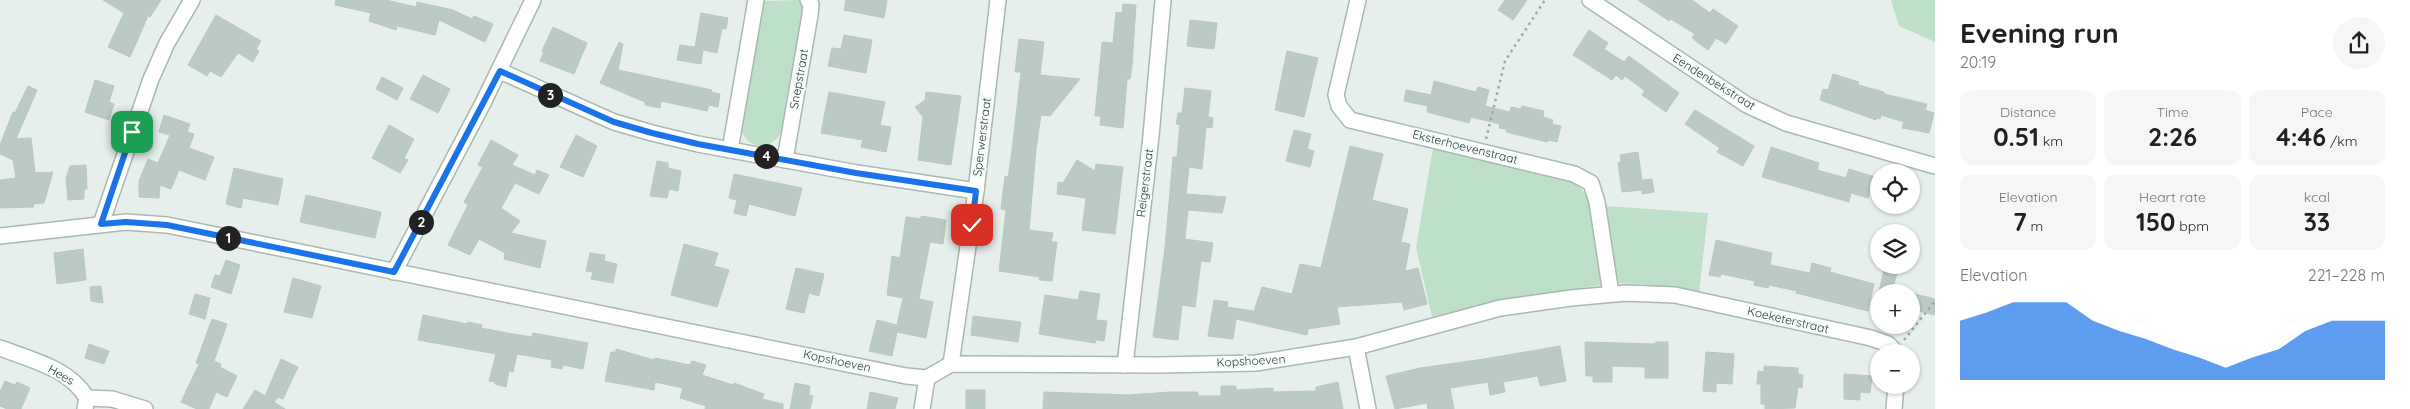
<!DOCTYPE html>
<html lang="en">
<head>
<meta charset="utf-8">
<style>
	body { margin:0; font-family:Quicksand,sans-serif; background:#f6f6f6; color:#202124; height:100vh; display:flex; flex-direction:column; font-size:19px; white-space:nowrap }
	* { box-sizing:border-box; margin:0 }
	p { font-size:16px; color:#757577 }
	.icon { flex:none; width:28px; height:28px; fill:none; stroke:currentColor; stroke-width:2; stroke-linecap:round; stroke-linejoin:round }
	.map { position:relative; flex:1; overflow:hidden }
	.side { display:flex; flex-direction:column; background:#fff; width:475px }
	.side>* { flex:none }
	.tools { position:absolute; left:1870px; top:164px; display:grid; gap:10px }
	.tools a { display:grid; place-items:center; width:50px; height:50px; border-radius:50%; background:#fff; box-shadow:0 1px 4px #0004; font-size:25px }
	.pin { position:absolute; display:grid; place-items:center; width:42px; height:42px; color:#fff; margin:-21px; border-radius:10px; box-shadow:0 2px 8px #0006 }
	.km { position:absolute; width:25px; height:25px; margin:-12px; border-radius:50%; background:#222; color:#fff; font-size:14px; line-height:25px; text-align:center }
	.round { display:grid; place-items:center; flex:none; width:52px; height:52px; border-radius:26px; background:#f6f6f6 }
	.overview { display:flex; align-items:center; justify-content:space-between; height:85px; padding:0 25px }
	h1 { font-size:28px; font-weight:700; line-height:38px }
	.figures { display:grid; grid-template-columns:repeat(3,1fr); gap:8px; height:85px; padding:5px 25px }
	.figures div { display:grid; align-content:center; border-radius:12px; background:#f6f6f6; text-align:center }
	.figures b { font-size:25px; font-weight:700 }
	.figures small { font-size:14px; font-weight:400 }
	.figures p { font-size:14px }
	.chart { height:140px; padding:10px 25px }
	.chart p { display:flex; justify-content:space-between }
	.chart svg { width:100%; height:90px; margin-top:5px; fill:#1a73e8; opacity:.7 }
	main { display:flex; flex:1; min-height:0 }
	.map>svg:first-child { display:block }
</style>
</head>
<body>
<main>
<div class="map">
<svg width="1935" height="409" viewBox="0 0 1935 409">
	<rect width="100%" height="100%" fill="#e6efeb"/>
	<!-- green -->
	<g fill="#bfe0c8">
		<path d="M 800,0 L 803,9 L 781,133 C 770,151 746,150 741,128 L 765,1 Z"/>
		<polygon points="1891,0 1935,0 1935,42 1899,26"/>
		<polygon points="1433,148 1537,172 1577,184 1588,197 1591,208 1601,285 1493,302 1432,317 1416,247"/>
		<polygon points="1605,206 1708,213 1699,293 1651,285 1619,283 1612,278"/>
	</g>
	<!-- building -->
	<g fill="#bbcac4" stroke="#b8c9c2">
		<polygon points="103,0 161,0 150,17 148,16 130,57 108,47 124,13"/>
		<polygon points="336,0 386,0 416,7 417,2 453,10 472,19 474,16 493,24 485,42 439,20 435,35 397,26 396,30 369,21 371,13 335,5"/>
		<polygon points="846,0 887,0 884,18 844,10"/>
		<polygon points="1505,0 1527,0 1513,20 1498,10"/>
		<polygon points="1638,0 1692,0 1710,13 1713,9 1738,26 1726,44 1716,38 1708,50 1692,38 1695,34 1671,19 1669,21"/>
		<polygon points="1123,4 1136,5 1132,66 1130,79 1127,79 1123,128 1100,125 1101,116 1095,116 1102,42 1113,43 1116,12 1122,13"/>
		<polygon points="701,13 728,18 726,29 722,28 717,53 703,50 701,64 677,60 680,45 695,47"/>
		<polygon points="216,15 261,41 256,49 259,51 253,62 238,53 221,77 210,71 207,76 188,65"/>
		<polygon points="1190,20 1217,23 1214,49 1187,46"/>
		<polygon points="553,27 587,43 574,74 540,61 544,52 542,51"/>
		<polygon points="1589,30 1608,43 1604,49 1624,62 1629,56 1679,93 1666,112 1642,95 1645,91 1625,76 1622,80 1616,75 1612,80 1573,55"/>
		<polygon points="844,35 872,40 866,73 828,66 832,48 841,49"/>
		<polygon points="1019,39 1044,42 1040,75 1080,79 1050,116 1041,115 1036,149 1029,230 1053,233 1051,242 1057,242 1052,281 1039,280 1040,277 999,271 1006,210 1001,209 1005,176 1008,177 1011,159 1021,72 1015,72"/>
		<polygon points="619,42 623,44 618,70 712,90 711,92 720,94 718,107 709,105 707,111 661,101 660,108 645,105 645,102 600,83"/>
		<polygon points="1287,51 1318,58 1304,117 1275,110"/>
		<polygon points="1833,74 1859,82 1858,85 1884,92 1884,94 1927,104 1925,110 1934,113 1929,133 1902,128 1904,122 1881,115 1880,119 1877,118 1876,120 1820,100 1823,89 1828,90"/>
		<polygon points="423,75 450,89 438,113 410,99"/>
		<polygon points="382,77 403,88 397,100 376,89"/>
		<polygon points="95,80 114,86 109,102 114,104 109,120 85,112"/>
		<polygon points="1434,81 1476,92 1478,87 1489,90 1485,106 1510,112 1511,107 1521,109 1522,106 1544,111 1543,117 1553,120 1552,124 1561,126 1557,142 1548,140 1547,142 1506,132 1506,129 1499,128 1500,124 1471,117 1469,123 1427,112 1428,106 1404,101 1406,90 1431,95"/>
		<polygon points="28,86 37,90 16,139 31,138 35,173 53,172 44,203 33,204 34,207 0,208 0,180 16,178 13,160 0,154 0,145 13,112 15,113"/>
		<polygon points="1185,88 1211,91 1208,117 1213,118 1212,128 1206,127 1202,169 1189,167 1186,194 1226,197 1222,213 1188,210 1185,239 1213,243 1210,262 1201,261 1195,307 1182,305 1178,340 1153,337 1165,248 1173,157 1177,157 1180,125 1176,124 1178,113 1182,113"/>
		<polygon points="829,92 885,102 880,125 891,127 886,152 861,147 863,140 821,133"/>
		<polygon points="926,92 961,96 951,165 918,160 923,117 915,107 925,100"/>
		<polygon points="1695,110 1754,146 1743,166 1717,152 1720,148 1685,124"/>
		<polygon points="164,115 190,124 187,132 194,134 189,148 214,157 205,180 179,170 171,189 160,185 159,198 139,197 139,181 148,159 158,163 170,135 159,132"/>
		<polygon points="389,125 414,139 404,158 408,160 400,173 372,158"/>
		<polygon points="1294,130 1311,134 1307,149 1314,151 1310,167 1286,161"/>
		<polygon points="576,135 597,146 583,177 560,167"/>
		<polygon points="491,140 518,155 512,165 535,175 537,170 549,175 539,194 515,183 501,208 520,221 511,233 546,241 540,268 504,259 505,253 479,239 470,255 448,245 468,205 464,202 483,167 478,165"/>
		<polygon points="1350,146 1383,154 1372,200 1408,209 1401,242 1410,244 1405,271 1418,268 1427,304 1404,310 1402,302 1337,307 1340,324 1308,329 1307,335 1236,319 1233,339 1208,336 1214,300 1228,302 1227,307 1254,311 1262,287 1292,294 1300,264 1321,268"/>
		<polygon points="1771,147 1819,163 1817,170 1846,178 1849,169 1875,177 1868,198 1851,193 1849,202 1762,177"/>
		<polygon points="1638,152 1642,180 1652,179 1654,192 1642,194 1642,190 1622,192 1618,163 1621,162 1620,155"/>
		<polygon points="1077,160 1095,171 1096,164 1123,167 1115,234 1082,230 1086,198 1057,194 1058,182 1063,183"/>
		<polygon points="657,161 668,163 668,168 681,171 678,191 669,189 667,198 650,196"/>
		<polygon points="86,165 87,189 84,189 84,199 68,200 66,178 70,166"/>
		<polygon points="234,168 283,179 278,205 243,198 241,208 226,204"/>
		<polygon points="734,174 802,188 795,216 749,204 746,216 734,213 737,200 729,198"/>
		<polygon points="306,195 381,212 375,238 300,222"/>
		<polygon points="921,216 946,220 943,244 930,242 919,299 933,302 926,338 897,332 892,356 869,351 877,320 897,325 903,298 887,295 892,256 900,258 906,217 921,219"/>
		<polygon points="1716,240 1772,253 1770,265 1810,273 1812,263 1831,268 1830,272 1874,284 1868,311 1796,293 1797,291 1769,285 1768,288 1754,285 1755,281 1721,274 1720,277 1709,275"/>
		<polygon points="684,244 718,253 714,266 729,270 717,307 671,295"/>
		<polygon points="83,249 86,280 57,284 54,253"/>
		<polygon points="590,253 605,255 604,261 617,264 613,283 591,279 593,272 586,271"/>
		<polygon points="226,260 240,265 231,294 211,287 215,275 220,276"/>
		<polygon points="1885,265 1899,265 1892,292 1879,292"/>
		<polygon points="796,268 824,274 819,296 809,293 804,313 786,309"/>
		<polygon points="293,278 321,286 312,318 284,312"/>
		<polygon points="101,286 103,303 91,301 90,287"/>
		<polygon points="1080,291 1100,294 1096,320 1107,321 1104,341 1096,340 1095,343 1039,334 1045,295 1078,300"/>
		<polygon points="1911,293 1935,299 1935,315 1911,309"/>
		<polygon points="195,294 210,298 205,319 189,314"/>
		<polygon points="423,315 467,324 468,322 482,325 481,328 513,334 532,337 533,333 588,343 583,369 563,365 562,369 551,367 552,360 517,354 513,372 509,371 506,387 495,384 495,382 489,381 496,354 418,340"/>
		<polygon points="973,316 1021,322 1018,342 971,335"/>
		<polygon points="212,319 227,324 214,361 221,364 220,367 237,376 227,397 216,392 209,409 197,409 181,402 199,364 196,363"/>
		<polygon points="1585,342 1655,344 1656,342 1668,342 1668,378 1645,378 1645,367 1612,366 1612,382 1593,382 1593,376 1586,376"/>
		<polygon points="89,344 109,351 104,364 85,358"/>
		<polygon points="1560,346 1566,381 1540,386 1538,376 1503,382 1505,392 1490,395 1488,382 1450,388 1454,409 1428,409 1427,403 1395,409 1386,376 1420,368 1484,359"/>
		<polygon points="616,349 654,360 655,358 690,365 692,361 706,365 702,375 733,385 734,383 764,394 762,399 783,404 783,409 705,409 706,406 680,398 683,388 655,382 654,390 605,381 611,352 616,352"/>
		<polygon points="1706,352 1734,354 1732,384 1716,383 1716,392 1703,391"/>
		<polygon points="281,359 298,367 283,399 278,397 274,402 285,409 243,409 255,390 265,396"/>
		<polygon points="1764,366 1798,368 1798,374 1803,375 1802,388 1798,387 1795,408 1765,409 1765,404 1761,404 1761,384 1757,384 1758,371 1764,372"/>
		<polygon points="1844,374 1872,376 1870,393 1860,392 1860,400 1844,399"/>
		<polygon points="5,381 15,385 17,382 30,388 21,409 7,409 0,406 0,392"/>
		<polygon points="1338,382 1343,409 1043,409 1044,392 1129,395 1170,392 1198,392 1198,396 1221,396 1221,386 1236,386 1236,390 1273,388 1273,392 1316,391 1316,387"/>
		<polygon points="795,383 810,386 809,395 813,396 810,409 790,409"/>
		<rect x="966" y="390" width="19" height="19"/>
		<polygon points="870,392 898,398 895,409 867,409"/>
	</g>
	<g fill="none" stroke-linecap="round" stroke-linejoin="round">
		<!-- street casing -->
		<g stroke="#a8b8b2" stroke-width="18">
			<g id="street">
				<polyline points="1358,0 1336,95 1339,106 1350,120 1574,174 1591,183 1597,202 1611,294"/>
				<polyline points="1590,0 1747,105 1786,123 1935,166"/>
				<polyline points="500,71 614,122 652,133 698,144 857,173 976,191"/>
				<polyline points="730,150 756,0"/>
				<polyline points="785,160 810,15 811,4 808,0"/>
				<polyline points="101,224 151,79 167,43 192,0"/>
				<polyline points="0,236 126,222 167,225 906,376 927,378 951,364 1160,365 1256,363 1356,347 1500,308 1571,298 1626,293 1675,295 1871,338 1888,344 1896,352"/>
				<polyline points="394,272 483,103 533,0"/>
				<polyline points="1356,347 1368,409"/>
				<polyline points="951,364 976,191 998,0"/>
				<polyline points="1125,365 1151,136 1163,0"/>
				<polyline points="87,398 112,399 145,409"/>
				<polyline points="922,409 927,378"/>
				<polyline points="1894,409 1896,385"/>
			</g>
		</g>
		<!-- secondary casing -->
		<g stroke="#a4bbb3" stroke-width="18">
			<path id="secondary" d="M 0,348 C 31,360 69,368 87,398 L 85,409"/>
		</g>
		<!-- path -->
		<g stroke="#86b3a5" stroke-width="2.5" stroke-dasharray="2.5 4" stroke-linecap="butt">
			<polyline points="1486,139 1505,61 1545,0"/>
			<polyline points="1904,340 1935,301"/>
		</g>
		<!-- street -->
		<use href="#street" stroke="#fff" stroke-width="15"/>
		<!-- secondary -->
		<use href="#secondary" stroke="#fff" stroke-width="15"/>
	</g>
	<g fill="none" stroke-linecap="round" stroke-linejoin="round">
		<!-- route casing -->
		<g stroke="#fff" stroke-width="10">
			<polyline id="route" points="132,132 101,224 126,222 167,225 394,272 500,71 614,122 652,133 698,144 856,173 976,191 972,225"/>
		</g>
		<!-- route -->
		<use href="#route" stroke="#1a73e8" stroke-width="6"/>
	</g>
	<g text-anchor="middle" stroke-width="4.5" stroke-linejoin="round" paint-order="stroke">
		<!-- street labels -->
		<g font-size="12" fill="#24423a" stroke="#f7fbf9">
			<text transform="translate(799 79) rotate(-80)" y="4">Snepstraat</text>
			<text transform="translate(1714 82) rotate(32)" y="4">Eendenbekstraat</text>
			<text transform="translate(982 137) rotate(-83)" y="4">Sperwerstraat</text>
			<text transform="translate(1465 147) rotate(14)" y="4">Eksterhoevenstraat</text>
			<text transform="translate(1145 183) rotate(-83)" y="4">Reigerstraat</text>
			<text transform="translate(1788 320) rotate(13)" y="4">Koeketerstraat</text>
			<text transform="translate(837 361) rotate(12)" y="4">Kopshoeven</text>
			<text transform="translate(1251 361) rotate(-3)" y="4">Kopshoeven</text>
			<text transform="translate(61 375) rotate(30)" y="4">Hees</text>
		</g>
	</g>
</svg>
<div class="tools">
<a><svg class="icon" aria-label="locate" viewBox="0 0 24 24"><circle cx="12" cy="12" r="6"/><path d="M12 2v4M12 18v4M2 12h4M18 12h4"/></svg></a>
<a><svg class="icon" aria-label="layers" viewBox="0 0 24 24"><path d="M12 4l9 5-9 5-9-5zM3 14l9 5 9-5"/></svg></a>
<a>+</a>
<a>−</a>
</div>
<div class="pin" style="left:132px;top:132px;background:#1e9e55"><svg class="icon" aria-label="arrive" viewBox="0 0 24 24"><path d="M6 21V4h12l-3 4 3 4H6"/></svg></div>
<div class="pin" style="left:972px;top:225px;background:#d93025"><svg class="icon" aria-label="check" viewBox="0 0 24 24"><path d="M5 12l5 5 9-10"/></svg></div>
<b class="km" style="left:228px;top:238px">1</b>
<b class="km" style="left:421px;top:222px">2</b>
<b class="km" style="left:550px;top:95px">3</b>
<b class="km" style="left:766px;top:156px">4</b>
</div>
<section class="side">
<div class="overview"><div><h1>Evening run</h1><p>20:19</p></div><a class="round"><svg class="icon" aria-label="share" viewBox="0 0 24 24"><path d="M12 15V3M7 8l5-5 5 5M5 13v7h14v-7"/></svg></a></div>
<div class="figures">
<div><p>Distance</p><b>0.51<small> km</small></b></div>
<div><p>Time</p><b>2:26</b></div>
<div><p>Pace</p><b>4:46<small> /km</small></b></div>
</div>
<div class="figures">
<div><p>Elevation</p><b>7<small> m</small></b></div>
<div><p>Heart rate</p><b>150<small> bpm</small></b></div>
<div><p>kcal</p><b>33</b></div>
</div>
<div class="chart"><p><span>Elevation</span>221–228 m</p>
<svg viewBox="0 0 160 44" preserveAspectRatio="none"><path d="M0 44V15L10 11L20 6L30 6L40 6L50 15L60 20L70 24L80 29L90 33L100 38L110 33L120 29L130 20L140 15L150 15L160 15V44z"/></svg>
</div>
</section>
</main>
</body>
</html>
